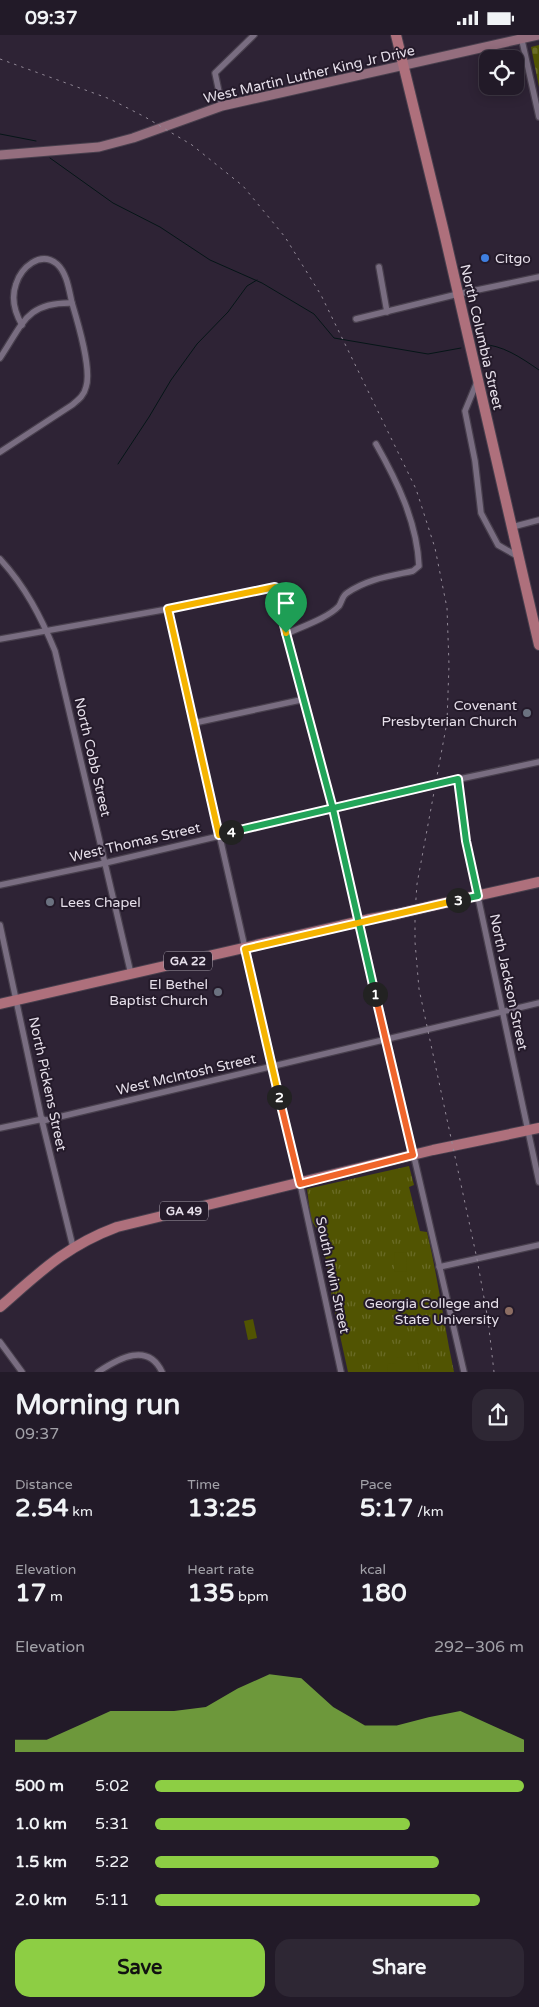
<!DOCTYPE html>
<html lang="en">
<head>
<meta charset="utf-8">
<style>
	body { margin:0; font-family:"Varela Round",sans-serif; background:#2e2734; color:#f1f3f6; height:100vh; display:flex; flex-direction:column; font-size:19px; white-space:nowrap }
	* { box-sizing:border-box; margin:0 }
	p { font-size:16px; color:#a2a1a8 }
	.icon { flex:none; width:28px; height:28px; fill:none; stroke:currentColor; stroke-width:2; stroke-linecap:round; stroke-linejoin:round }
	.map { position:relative; height:1337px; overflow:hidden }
	.panel { display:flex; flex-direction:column; background:#221a28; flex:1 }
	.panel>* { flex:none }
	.tools { position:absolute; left:479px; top:15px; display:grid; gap:10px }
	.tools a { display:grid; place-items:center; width:45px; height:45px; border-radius:10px; background:#221a28; box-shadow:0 2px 12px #0003,0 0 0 1px #3f3845; font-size:25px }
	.pin { position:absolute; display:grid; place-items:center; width:42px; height:42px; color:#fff; margin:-51px -21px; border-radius:50% 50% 50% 0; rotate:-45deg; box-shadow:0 0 5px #0007 }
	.pin .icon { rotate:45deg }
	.km { position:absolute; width:25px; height:25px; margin:-12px; border-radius:50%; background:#222; color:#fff; font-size:14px; line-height:25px; text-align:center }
	.round { display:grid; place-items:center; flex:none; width:52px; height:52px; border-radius:15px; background:#2e2734 }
	.headline { display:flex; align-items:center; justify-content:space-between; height:85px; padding:0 15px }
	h1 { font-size:28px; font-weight:700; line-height:38px }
	.stats { display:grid; grid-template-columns:repeat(3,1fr); gap:8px; height:85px; padding:5px 15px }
	.stats div { display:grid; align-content:center }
	.stats b { font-size:25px; font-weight:700 }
	.stats small { font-size:14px; font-weight:400 }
	.stats p { font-size:14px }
	.chart { height:140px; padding:10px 15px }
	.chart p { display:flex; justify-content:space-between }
	.chart svg { width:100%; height:90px; margin-top:5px; fill:#8dce44; opacity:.7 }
	.action { display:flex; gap:10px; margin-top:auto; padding:10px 15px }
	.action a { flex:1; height:58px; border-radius:15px; background:#8dce44; color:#111; font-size:20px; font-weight:700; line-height:58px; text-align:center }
	.action a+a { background:#2e2734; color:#f1f3f6 }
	ul { padding:0 15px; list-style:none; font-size:16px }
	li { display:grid; grid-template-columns:80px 60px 1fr; align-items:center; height:38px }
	li i { height:12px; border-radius:6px; background:#8dce44 }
	.status { display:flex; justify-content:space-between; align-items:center; height:35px; padding:0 25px; background:#221a28; direction:ltr }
	.status svg { height:14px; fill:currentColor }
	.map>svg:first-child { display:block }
</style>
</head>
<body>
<div class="status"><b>09:37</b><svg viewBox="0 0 49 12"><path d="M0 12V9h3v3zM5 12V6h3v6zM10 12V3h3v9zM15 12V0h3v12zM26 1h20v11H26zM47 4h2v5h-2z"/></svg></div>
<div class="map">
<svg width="539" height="1337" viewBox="0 0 539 1337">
	<defs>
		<pattern id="cemetery-stones" width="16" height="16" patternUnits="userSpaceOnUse" patternTransform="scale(1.25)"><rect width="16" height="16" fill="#515402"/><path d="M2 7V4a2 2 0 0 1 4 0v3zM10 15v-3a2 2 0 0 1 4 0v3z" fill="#6a6c27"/></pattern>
		<pattern id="park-tufts" width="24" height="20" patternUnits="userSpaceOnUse" patternTransform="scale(1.25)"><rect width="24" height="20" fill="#515402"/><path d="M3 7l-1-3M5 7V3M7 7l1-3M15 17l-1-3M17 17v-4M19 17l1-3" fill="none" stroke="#6a6c27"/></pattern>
	</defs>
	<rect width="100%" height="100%" fill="#2e2335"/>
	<!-- cemetery -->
	<polygon fill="url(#cemetery-stones)" points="539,10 539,52 531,12"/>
	<!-- park -->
	<path fill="url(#park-tufts)" d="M 409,1131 L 414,1150 L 409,1152 L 420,1196 L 427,1197 C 438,1243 444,1290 454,1337 L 348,1337 L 332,1264 L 329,1239 L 320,1198 L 311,1185 L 307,1154 Z"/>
	<!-- garden -->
	<g fill="#515402">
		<polygon points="395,1217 407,1218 406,1237 394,1236"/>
		<polygon points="253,1284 257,1303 248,1305 244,1286"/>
		<polygon points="417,1320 419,1337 388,1337 387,1329 396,1328 396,1323"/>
	</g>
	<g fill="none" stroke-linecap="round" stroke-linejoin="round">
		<!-- stream -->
		<g stroke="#051517" stroke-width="1">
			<polyline points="0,99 36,106"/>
			<polyline points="50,123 113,168 160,192 210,225 262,248 314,279 334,303 428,319 461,313"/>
			<path d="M 480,309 C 503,310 520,322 539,335"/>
			<polyline points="118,429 149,382 171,345 197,309 228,277 247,251 257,245"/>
		</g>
		<!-- street casing -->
		<g stroke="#483f4d" stroke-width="8">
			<g id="street">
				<polyline points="521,1 539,82"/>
				<polyline points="222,71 215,38 254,0"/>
				<polyline points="379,232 387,277"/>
				<polyline points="356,284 458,259 539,242"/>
				<path d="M 22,290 C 15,278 11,263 16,249 C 21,233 40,215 57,229 C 67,238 69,255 72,268"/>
				<path d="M 0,323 C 23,289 26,267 72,268 C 78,288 92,334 86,352 C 84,361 78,365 72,370 L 0,417"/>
				<polyline points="477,347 465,376 475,426 481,478 498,510 519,522"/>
				<polyline points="512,492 539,485"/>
				<path d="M 0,524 C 25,551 41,582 55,616 L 131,939"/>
				<polyline points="168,574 245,913 298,1139 341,1337"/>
				<path d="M 286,599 C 301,592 328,583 339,571 C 342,567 342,561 347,558 C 367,544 390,541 413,536 L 419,531 C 417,487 397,446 376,409"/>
				<polyline points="0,604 168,574 275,552 333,773 464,1337"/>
				<polyline points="194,688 305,664"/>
				<polyline points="457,744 466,806 539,1147"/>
				<polyline points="455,745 539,727"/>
				<polyline points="0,850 105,828 418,754"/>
				<polyline points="0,890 42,1086 73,1212"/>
				<polyline points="42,1086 539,968"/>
				<polyline points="0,1093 43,1084"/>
				<polyline points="439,1232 539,1210"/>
				<polyline points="0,1307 22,1337"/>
				<path d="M 98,1337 C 119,1323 148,1307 162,1337"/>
			</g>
		</g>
		<!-- secondary casing -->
		<g stroke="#483f4d" stroke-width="11">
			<polyline id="secondary" points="0,120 99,112 133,103 222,71 538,0"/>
		</g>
		<!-- primary casing -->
		<g stroke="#483f4d" stroke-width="12">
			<g id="primary">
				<polyline points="396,0 443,193 539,610"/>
				<polyline points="431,871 539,847"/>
				<polyline points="370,884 397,879"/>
				<polyline points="0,969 343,890"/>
				<path d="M 0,1272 C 40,1237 66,1211 117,1192 L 433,1115 L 539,1093"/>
			</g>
		</g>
		<!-- street -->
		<use href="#street" stroke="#796d81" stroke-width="5.5"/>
		<!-- secondary -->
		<use href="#secondary" stroke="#946e7e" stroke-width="9"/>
		<!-- primary -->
		<use href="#primary" stroke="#ae707c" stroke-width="10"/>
		<!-- rail -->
		<polyline stroke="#938a98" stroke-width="1" stroke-dasharray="2.5 5" stroke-linecap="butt" points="0,24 110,64 145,82 192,110 243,151 285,202 321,260 416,454 435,513 447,573 449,630 447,687 417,849 415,878 415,907 419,954 477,1224 488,1285 494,1337"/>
		<!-- street-bridge casing -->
		<g stroke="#483f4d" stroke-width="8" stroke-linecap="butt">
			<polyline id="street-bridge" points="418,754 450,746"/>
		</g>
		<!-- primary-bridge casing -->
		<g stroke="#483f4d" stroke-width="12" stroke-linecap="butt">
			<g id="primary-bridge">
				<polyline points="397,879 431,871"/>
				<polyline points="343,890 370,884"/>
			</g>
		</g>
		<!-- street-bridge -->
		<use href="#street-bridge" stroke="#796d81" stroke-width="5.5"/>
		<!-- primary-bridge -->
		<use href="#primary-bridge" stroke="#ae707c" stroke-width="10"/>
	</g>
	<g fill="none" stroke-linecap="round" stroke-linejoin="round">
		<!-- split-1 casing -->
		<g stroke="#fff" stroke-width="10">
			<polyline id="split-1" points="286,598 333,774 375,959"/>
		</g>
		<!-- split-2 casing -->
		<g stroke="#fff" stroke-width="10">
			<polyline id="split-2" points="279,1062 300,1149 413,1120 375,959"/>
		</g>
		<!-- split-3 casing -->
		<g stroke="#fff" stroke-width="10">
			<polyline id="split-3" points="279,1062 245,914 458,865"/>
		</g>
		<!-- split-4 casing -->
		<g stroke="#fff" stroke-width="10">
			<polyline id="split-4" points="231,797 458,744 466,806 478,861 458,865"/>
		</g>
		<!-- split-5 casing -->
		<g stroke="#fff" stroke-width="10">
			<polyline id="split-5" points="231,797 219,800 168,574 275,552 286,598"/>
		</g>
		<!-- split-1 -->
		<use href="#split-1" stroke="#22a559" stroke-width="6"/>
		<!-- split-2 -->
		<use href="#split-2" stroke="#f0652b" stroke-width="6"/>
		<!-- split-3 -->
		<use href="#split-3" stroke="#f5b400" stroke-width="6"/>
		<!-- split-4 -->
		<use href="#split-4" stroke="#22a559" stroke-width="6"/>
		<!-- split-5 -->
		<use href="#split-5" stroke="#f5b400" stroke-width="6"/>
	</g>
	<!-- markers -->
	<circle fill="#3f7fe0" stroke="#241a2a" stroke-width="2" cx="485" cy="223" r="5"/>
	<g fill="#6b7280" stroke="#241a2a" stroke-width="2">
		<circle cx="527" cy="678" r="5"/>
		<circle cx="50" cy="867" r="5"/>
		<circle cx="218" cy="957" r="5"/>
	</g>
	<circle fill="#8d6e63" stroke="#241a2a" stroke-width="2" cx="509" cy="1276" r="5"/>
	<g text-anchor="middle" stroke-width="4" stroke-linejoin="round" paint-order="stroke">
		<!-- shield labels -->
		<g fill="#241a2a" stroke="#aca4b0" stroke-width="1">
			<rect x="164" y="916.5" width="48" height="19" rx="4"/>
			<rect x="160" y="1166.5" width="48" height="19" rx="4"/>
		</g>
		<g font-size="12" font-weight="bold" fill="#e6dfea">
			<text x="188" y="930">GA 22</text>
			<text x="184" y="1180">GA 49</text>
		</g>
		<!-- street labels -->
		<g font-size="14" fill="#e6dfea" stroke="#241a2a">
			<text transform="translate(309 39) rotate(-13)" y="5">West Martin Luther King Jr Drive</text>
			<text transform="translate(482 302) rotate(77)" y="5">North Columbia Street</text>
			<text transform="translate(93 722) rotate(77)" y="5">North Cobb Street</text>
			<text transform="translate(135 807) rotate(-13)" y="5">West Thomas Street</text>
			<text transform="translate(509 947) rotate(78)" y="5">North Jackson Street</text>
			<text transform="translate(186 1039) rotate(-13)" y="5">West McIntosh Street</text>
			<text transform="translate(48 1049) rotate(78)" y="5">North Pickens Street</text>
			<text transform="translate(333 1240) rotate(78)" y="5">South Irwin Street</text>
		</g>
		<!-- poi labels -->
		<g font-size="14" fill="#e6dfea" stroke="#241a2a" text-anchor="end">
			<text x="495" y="228" text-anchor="start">Citgo</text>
			<text x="517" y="675">Covenant<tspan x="517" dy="16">Presbyterian Church</tspan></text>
			<text x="60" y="872" text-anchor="start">Lees Chapel</text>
			<text x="208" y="954">El Bethel<tspan x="208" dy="16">Baptist Church</tspan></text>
			<text x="499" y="1273">Georgia College and<tspan x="499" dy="16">State University</tspan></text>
		</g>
	</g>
</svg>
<div class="tools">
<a><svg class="icon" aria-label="locate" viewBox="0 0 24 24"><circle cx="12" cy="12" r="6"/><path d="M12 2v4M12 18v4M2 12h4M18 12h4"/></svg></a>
</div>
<div class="pin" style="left:286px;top:598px;background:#1e9e55"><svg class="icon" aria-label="arrive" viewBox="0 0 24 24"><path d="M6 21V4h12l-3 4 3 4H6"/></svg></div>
<b class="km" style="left:375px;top:959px">1</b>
<b class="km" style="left:279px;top:1062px">2</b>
<b class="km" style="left:458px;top:865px">3</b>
<b class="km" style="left:231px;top:797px">4</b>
</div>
<section class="panel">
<div class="headline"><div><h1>Morning run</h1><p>09:37</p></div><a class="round"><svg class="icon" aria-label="share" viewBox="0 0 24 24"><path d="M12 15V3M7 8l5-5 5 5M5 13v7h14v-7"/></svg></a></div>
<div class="stats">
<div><p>Distance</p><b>2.54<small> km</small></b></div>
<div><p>Time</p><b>13:25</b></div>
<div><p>Pace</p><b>5:17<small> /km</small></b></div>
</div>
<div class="stats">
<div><p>Elevation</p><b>17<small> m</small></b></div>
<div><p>Heart rate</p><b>135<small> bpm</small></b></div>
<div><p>kcal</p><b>180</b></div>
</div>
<div class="chart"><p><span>Elevation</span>292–306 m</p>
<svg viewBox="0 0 160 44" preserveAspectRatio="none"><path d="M0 44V38L10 38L20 31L30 24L40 24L50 24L60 22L70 13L80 6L90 8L100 22L110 31L120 31L130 27L140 24L150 31L160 38V44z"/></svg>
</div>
<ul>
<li><b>500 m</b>5:02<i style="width:100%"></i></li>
<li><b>1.0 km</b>5:31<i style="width:69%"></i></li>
<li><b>1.5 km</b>5:22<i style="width:77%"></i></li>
<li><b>2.0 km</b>5:11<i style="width:88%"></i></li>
</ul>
<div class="action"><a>Save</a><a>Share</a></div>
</section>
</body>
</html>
